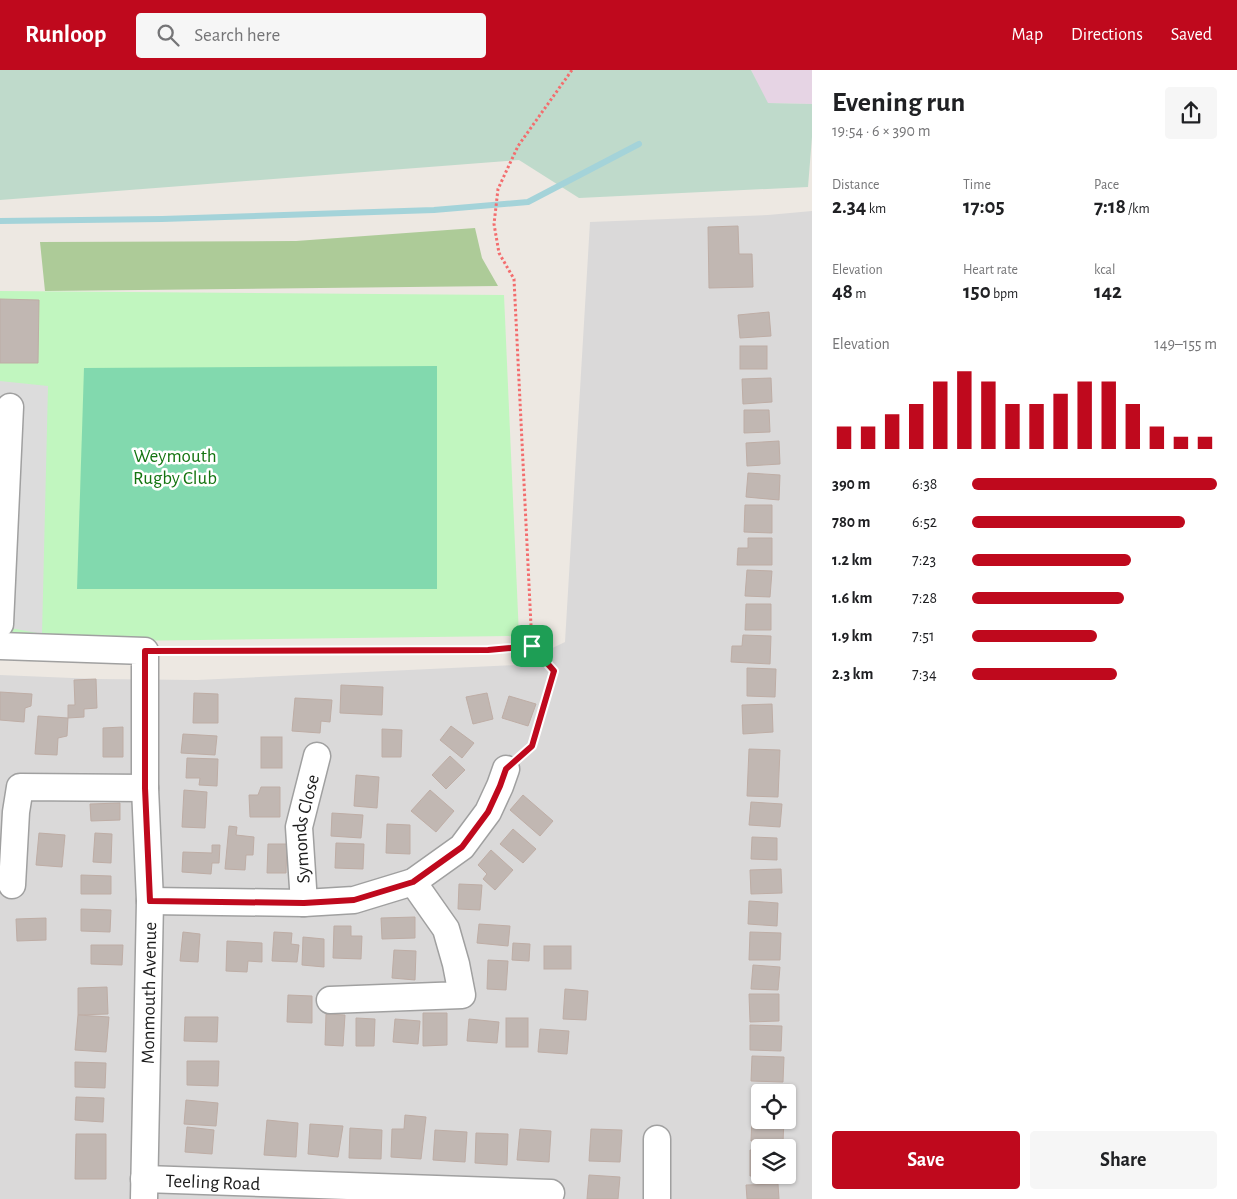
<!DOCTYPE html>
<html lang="en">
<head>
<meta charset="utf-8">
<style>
	body { margin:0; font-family:"Alegreya Sans",sans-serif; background:#f6f6f6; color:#202124; height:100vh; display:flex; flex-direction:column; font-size:19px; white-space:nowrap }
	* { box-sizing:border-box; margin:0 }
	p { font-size:16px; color:#757577 }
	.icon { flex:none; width:28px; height:28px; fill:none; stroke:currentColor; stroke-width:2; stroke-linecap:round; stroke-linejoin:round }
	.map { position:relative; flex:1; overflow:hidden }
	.details { display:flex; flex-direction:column; background:#fff; width:425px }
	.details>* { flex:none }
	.buttons { position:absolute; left:751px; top:1014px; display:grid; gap:10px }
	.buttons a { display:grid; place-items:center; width:45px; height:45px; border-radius:5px; background:#fff; box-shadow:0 1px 4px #0004; font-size:25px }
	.pin { position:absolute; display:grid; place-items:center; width:42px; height:42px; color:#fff; margin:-21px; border-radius:10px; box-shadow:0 2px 8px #0006 }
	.round { display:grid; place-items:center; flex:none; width:52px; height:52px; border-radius:5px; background:#f6f6f6 }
	.head { display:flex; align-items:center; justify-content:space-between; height:85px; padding:0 20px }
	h1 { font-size:28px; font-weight:600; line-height:38px }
	.metrics { display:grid; grid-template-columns:repeat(3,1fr); gap:8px; height:85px; padding:5px 20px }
	.metrics div { display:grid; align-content:center }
	.metrics b { font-size:21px; font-weight:600 }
	.metrics small { font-size:14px; font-weight:400 }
	.metrics p { font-size:14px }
	.chart { height:140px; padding:10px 20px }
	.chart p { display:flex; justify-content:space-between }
	.chart svg { width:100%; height:90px; margin-top:5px; stroke:#bf091d; stroke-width:6 }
	.cta { display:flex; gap:10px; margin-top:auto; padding:10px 20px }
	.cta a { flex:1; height:58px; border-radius:5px; background:#bf091d; color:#fff; font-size:20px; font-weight:600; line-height:58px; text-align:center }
	.cta a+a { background:#f6f6f6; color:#202124 }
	ul { padding:0 20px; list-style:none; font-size:16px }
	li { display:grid; grid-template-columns:80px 60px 1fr; align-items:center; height:38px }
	li i { height:12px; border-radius:6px; background:#bf091d }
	header { display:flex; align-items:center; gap:30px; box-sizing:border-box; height:70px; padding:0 25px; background:#bf091d; color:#fff }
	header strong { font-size:24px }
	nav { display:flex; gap:28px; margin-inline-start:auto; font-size:18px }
	.search { width:350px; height:45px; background:#f6f6f6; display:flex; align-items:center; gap:12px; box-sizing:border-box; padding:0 18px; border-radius:5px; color:#757577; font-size:19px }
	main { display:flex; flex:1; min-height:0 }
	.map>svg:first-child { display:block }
</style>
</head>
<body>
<header>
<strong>Runloop</strong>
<div class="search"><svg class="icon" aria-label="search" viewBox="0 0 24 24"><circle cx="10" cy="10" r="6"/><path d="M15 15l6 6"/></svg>Search here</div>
<nav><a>Map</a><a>Directions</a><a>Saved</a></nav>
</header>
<main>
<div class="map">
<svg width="812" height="1129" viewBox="0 0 812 1129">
	<rect width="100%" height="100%" fill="#ede8e2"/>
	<!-- residential -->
	<path fill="#dad9d9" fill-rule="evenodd" d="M 812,141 L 812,1129 L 0,1129 L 0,605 L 96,609 L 197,610 L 517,595 L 565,572 L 590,152 L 768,145 ZM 760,1022 L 788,1022 L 788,1050 L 760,1050 ZM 760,1078 L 788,1078 L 788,1105 L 760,1105 Z"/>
	<!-- industrial -->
	<polygon fill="#e6d4e4" points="751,0 812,0 812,34 767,33"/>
	<!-- forest -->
	<polygon fill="#adcb98" points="475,158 482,188 498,216 45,221 40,172 296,171"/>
	<!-- wetland -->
	<polygon fill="#bfdacb" points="0,0 751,0 768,33 812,34 812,67 808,117 579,128 519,90 0,130"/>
	<!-- park -->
	<polygon fill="#c1f6bf" points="0,221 504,225 519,566 47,572 0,565"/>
	<!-- pitch -->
	<polygon fill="#82d9ae" points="437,296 437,519 77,519 84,298"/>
	<!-- parking -->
	<polygon fill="#dcdcdc" points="0,311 48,316 42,564 0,556"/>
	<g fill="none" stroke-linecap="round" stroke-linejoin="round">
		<!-- stream -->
		<polyline stroke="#a4d3d9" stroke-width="6" points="0,151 162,149 434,140 528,132 639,74"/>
	</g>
	<!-- building -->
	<g fill="#c1b7b2" stroke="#beada5">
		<polygon points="738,156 739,184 752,184 753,217 709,218 708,157"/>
		<polygon points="0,229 39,230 38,293 0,293"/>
		<polygon points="769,242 771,266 740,268 738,245"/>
		<rect x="740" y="276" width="27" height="23"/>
		<polygon points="771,308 772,332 743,334 742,309"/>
		<polygon points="744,340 769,340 770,362 744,363"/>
		<polygon points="779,371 780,394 747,396 746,373"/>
		<polygon points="748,403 780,405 779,430 746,427"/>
		<polygon points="745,435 772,435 772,463 744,462"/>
		<polygon points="748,468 772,468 772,495 737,495 738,478 748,478"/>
		<polygon points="747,500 772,501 770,527 745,526"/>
		<polygon points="746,534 771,534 771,560 745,560"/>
		<polygon points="743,565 771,566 770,594 731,592 732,576 742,576"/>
		<polygon points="747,598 776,599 775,627 747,626"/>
		<polygon points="96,609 97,638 84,639 84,647 68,648 68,635 75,635 74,610"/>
		<polygon points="341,615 383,617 382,645 340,643"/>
		<polygon points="0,622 32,624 31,636 25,638 24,652 0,650"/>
		<polygon points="194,623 218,624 218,653 193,653"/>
		<polygon points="487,623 493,649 473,654 466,627"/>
		<polygon points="509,626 536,634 528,656 502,648"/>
		<polygon points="295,628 332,630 330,652 321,651 320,663 292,661"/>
		<polygon points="772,634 773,662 743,664 742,635"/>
		<polygon points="38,646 68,648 67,666 58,668 57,685 35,684"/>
		<polygon points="451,656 474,673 462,688 440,670"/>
		<polygon points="123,657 123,687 103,687 103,658"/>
		<polygon points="382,659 402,660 401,687 382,687"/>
		<polygon points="183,664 217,666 215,685 181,683"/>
		<rect x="261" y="667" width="21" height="31"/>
		<polygon points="749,679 780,680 778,727 747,726"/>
		<polygon points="450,686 465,700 446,719 432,705"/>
		<polygon points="187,688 218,689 217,716 199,715 200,708 186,708"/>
		<polygon points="356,705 379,707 377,738 354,736"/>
		<polygon points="261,717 280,717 280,747 250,747 249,725 258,725"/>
		<polygon points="184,720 207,722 205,758 182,757"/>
		<polygon points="430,720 454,741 436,762 411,741"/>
		<polygon points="523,725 553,751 540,766 510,740"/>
		<polygon points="751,732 782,734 780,757 749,755"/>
		<polygon points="120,733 120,750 91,751 90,734"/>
		<polygon points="332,743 363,745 361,768 331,766"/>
		<polygon points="387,754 410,755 410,784 386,783"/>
		<polygon points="229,756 237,757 236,765 254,767 253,785 246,785 245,800 225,799"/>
		<polygon points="513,759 536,779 523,793 500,774"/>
		<polygon points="39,763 65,765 62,797 36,795"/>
		<polygon points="95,763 112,764 111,793 93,792"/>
		<polygon points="752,767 777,768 777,790 751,789"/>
		<polygon points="336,773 364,774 363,799 335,798"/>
		<polygon points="268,774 287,774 286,803 267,803"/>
		<polygon points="212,775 220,775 219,793 212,793 211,804 182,802 183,782 212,783"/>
		<polygon points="491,780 513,800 495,820 483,809 487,804 478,795"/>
		<polygon points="781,799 782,823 751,824 750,800"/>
		<polygon points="81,805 111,806 111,824 81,824"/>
		<polygon points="459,814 482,815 480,840 458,839"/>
		<polygon points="749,831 778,833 777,856 748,854"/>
		<polygon points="81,839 111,840 110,862 81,861"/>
		<polygon points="415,847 415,868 382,869 381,848"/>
		<polygon points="46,848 46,870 17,871 16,849"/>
		<polygon points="479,854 510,856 508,876 477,873"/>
		<polygon points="334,856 351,856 351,866 362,866 361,889 333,888"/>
		<polygon points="183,862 200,864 198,892 180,891"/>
		<polygon points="274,862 292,863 291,874 299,875 297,892 272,891"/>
		<polygon points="750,862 781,863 780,890 749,890"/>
		<polygon points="303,867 324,869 324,897 302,895"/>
		<polygon points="227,871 262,873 262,892 248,891 247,902 226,901"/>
		<polygon points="513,873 530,874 529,891 512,890"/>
		<polygon points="91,875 123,875 122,895 91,894"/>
		<rect x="544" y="876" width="27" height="23"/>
		<polygon points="394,880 416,881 415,910 392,908"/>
		<polygon points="488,890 508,891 506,920 487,919"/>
		<polygon points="753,895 780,897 778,920 751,919"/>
		<polygon points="107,917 108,944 78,945 78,918"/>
		<polygon points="565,919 588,921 586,950 563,949"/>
		<polygon points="749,924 779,924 779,951 750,952"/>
		<polygon points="288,925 312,926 312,953 287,952"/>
		<polygon points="423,943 447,943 447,975 423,976"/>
		<polygon points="326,944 345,945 343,976 325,975"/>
		<polygon points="78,945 109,947 106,982 75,980"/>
		<polygon points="185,947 218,947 217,972 184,971"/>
		<polygon points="356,948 375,949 374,976 356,976"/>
		<rect x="506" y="948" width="22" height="29"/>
		<polygon points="395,949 420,951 418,974 393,972"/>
		<polygon points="469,949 499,952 497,973 467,971"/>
		<polygon points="750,955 782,956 781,981 750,980"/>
		<polygon points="540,959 569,961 567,984 538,982"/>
		<polygon points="752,986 784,987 783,1012 751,1011"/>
		<polygon points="187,991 219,991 218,1016 187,1015"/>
		<polygon points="75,992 106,993 105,1018 75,1017"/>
		<polygon points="785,1015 785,1022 760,1022 760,1041 753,1041 752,1016"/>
		<polygon points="76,1027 104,1028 103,1052 75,1050"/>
		<polygon points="186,1030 218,1033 216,1056 184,1054"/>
		<polygon points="405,1045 426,1047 421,1089 391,1087 392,1059 404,1059"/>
		<polygon points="752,1048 760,1048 760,1050 784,1050 783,1072 751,1071"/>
		<polygon points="267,1050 298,1053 296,1087 264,1085"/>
		<polygon points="310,1054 343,1056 338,1087 308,1084"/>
		<polygon points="187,1057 214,1060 212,1084 185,1082"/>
		<polygon points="350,1058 382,1060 381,1089 349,1088"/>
		<polygon points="520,1059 551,1061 549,1092 517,1090"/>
		<polygon points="591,1059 622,1060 620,1092 589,1091"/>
		<polygon points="435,1060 467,1062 465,1092 433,1090"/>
		<polygon points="476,1063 508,1064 507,1095 475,1093"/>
		<polygon points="76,1064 106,1064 106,1109 75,1109"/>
		<polygon points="750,1080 760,1080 760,1105 780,1105 750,1106"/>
		<polygon points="589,1105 620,1107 618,1129 587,1129"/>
		<polygon points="778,1114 779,1129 747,1129 746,1115"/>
	</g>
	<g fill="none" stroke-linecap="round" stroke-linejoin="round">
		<!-- minor casing -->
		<g stroke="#a0a0a0" stroke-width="29">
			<g id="minor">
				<polyline points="0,554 10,337"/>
				<polyline points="0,576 145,581 145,718 150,831 144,1129"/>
				<polyline points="12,815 16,742 20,717 145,718"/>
				<polyline points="150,831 304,833 354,830 413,812 462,777 488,742 500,716 506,699"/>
				<path id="s1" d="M 304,833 L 299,757 L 317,686"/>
				<polyline points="330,930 462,925 456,894 446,859 413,812"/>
				<path id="s2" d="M 144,1109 L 551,1123"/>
				<polyline points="657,1129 657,1069"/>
			</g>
		</g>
		<!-- path -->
		<g stroke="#f36d6e" stroke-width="3" stroke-dasharray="2.5 2.5" stroke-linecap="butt">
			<polyline points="168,581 488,580 532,576"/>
			<polyline points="522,685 532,676 554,601 532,576 514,209 499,183 494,154 498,119 518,76 572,0"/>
		</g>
		<!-- minor -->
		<use href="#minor" stroke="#fff" stroke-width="26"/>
	</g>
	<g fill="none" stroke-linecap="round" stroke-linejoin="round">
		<!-- route casing -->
		<g stroke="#fff" stroke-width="10">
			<polygon id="route" points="532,576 554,601 532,676 506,699 500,716 488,742 462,777 413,812 354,830 304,833 150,831 145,718 145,581 488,580"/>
		</g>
		<!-- route -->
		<use href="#route" stroke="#bf091d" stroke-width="6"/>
	</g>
	<g text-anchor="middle" stroke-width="5" stroke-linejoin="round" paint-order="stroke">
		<!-- park labels -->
		<g font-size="19" fill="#137410" stroke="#fff">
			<text x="175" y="392">Weymouth<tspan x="175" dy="22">Rugby Club</tspan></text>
		</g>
		<!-- street labels -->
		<g font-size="19" fill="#1c1c1c" stroke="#fff">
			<text dy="7" stroke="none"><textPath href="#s1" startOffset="75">Symonds Close</textPath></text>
			<text transform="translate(148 923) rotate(-89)" y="7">Monmouth Avenue</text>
			<text dy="7" stroke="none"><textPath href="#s2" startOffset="69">Teeling Road</textPath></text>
		</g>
	</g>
</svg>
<div class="buttons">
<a><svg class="icon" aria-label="locate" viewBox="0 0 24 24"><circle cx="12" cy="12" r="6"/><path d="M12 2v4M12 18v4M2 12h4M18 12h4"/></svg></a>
<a><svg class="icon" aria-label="layers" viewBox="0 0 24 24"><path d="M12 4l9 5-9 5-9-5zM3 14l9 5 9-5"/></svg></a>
</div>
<div class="pin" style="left:532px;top:576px;background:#1e9e55"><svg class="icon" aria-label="arrive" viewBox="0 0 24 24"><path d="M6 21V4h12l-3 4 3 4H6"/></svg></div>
</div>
<section class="details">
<div class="head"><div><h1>Evening run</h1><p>19:54 · 6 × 390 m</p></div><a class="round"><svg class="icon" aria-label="share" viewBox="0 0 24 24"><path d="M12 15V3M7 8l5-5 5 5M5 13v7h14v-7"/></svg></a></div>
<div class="metrics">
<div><p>Distance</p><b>2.34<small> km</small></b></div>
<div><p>Time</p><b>17:05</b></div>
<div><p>Pace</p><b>7:18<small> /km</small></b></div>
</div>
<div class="metrics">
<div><p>Elevation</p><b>48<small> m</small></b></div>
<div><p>Heart rate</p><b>150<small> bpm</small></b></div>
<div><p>kcal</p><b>142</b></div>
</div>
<div class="chart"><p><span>Elevation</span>149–155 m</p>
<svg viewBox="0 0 160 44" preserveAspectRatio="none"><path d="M5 44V33M15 44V33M25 44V27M35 44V22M45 44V11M55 44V6M65 44V11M75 44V22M85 44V22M95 44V17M105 44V11M115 44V11M125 44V22M135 44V33M145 44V38M155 44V38"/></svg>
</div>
<ul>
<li><b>390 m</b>6:38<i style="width:100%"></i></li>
<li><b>780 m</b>6:52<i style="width:87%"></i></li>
<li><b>1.2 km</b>7:23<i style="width:65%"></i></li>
<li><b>1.6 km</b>7:28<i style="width:62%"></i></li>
<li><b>1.9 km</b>7:51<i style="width:51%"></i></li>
<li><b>2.3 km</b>7:34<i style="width:59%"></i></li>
</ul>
<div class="cta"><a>Save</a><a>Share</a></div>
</section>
</main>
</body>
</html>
